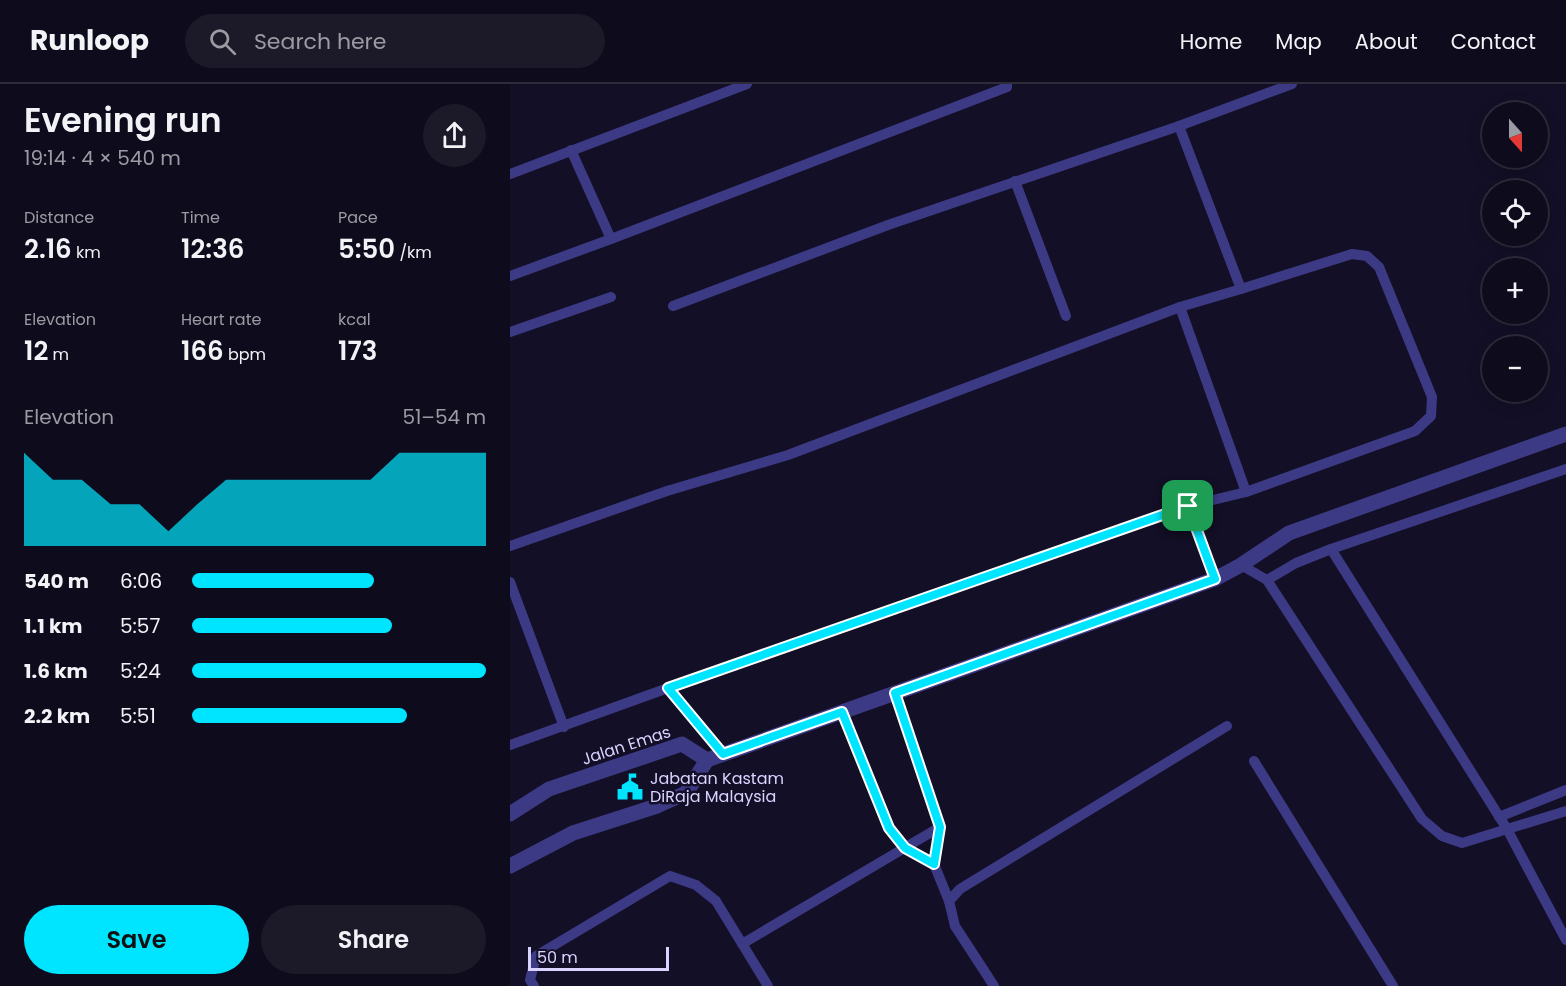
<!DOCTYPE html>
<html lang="en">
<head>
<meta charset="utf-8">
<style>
	body { margin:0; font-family:Poppins,sans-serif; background:#1c1929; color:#f1f3f6; height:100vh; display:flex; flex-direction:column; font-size:22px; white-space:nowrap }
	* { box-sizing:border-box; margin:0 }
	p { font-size:20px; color:#9b9ba3 }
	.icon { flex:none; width:33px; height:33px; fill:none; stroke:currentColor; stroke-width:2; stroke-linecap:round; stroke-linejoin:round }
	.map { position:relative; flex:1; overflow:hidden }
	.drawer { display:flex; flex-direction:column; background:#0e0b1c; width:510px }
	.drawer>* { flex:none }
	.needle { width:39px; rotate:159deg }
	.buttons { position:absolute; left:972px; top:18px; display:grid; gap:12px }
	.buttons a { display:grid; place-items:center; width:66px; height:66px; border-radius:50%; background:#0e0b1c; box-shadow:0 3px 15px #0003,0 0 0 2px #2e2b3b; font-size:30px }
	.scale { position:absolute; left:18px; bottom:15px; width:141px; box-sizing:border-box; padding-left:6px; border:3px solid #d9d4ff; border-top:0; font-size:16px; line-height:21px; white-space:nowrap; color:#d9d4ff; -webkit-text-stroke:4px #130f26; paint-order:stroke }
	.pin { position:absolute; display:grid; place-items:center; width:51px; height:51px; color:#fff; margin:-26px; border-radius:12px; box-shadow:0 3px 9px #0006 }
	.round { display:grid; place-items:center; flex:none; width:63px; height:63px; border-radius:32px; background:#1c1929 }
	.summary { display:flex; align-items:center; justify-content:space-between; height:102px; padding:0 24px }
	h1 { font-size:33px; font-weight:600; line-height:45px }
	.stats { display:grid; grid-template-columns:repeat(3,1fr); gap:9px; height:102px; padding:6px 24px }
	.stats div { display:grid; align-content:center }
	.stats b { font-size:26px; font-weight:600 }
	.stats small { font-size:16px; font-weight:400 }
	.stats p { font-size:16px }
	.chart { height:168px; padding:12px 24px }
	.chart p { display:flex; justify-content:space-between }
	.chart svg { width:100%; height:108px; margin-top:6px; fill:#00e5ff; opacity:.7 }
	.action { display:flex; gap:12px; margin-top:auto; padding:12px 24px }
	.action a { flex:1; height:69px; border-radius:36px; background:#00e5ff; color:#111; font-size:24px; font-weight:600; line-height:69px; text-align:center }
	.action a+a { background:#1c1929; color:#f1f3f6 }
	ul { padding:0 24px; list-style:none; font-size:20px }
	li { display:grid; grid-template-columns:96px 72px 1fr; align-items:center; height:45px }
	li i { height:15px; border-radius:8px; background:#00e5ff }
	header { display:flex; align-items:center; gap:36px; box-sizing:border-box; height:84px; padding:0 30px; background:#0e0b1c; border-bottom:2px solid #2e2b3b }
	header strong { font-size:28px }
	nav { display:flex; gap:33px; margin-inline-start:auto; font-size:21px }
	.search { width:420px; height:54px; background:#1c1929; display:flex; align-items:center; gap:15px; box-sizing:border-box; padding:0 21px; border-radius:33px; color:#9b9ba3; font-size:22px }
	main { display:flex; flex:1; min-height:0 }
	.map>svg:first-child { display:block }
</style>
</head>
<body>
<header>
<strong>Runloop</strong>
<div class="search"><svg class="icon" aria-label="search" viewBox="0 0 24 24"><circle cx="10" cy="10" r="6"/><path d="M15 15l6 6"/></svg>Search here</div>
<nav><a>Home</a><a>Map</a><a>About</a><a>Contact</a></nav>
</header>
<main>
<section class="drawer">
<div class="summary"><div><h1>Evening run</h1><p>19:14 · 4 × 540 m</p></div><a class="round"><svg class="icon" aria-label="share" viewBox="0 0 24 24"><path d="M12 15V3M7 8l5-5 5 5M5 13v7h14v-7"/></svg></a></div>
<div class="stats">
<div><p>Distance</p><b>2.16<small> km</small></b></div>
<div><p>Time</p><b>12:36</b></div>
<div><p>Pace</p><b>5:50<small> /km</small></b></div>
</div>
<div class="stats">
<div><p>Elevation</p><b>12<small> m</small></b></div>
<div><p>Heart rate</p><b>166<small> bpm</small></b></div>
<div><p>kcal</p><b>173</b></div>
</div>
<div class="chart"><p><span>Elevation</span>51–54 m</p>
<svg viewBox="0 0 160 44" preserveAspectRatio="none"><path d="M0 44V6L10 17L20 17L30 27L40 27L50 38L60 27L70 17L80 17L90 17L100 17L110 17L120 17L130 6L140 6L150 6L160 6V44z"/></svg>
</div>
<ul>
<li><b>540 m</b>6:06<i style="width:62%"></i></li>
<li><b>1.1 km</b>5:57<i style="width:68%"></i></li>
<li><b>1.6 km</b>5:24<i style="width:100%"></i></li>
<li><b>2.2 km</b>5:51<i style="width:73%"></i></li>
</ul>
<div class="action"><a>Save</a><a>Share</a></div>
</section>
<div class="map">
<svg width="1056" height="902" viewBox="0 0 1056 902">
	<rect width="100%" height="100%" fill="#130f26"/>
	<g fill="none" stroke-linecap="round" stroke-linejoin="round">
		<!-- lane -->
		<g stroke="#3d3a85" stroke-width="10">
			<polyline points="669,42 731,205"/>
			<polyline points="61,66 101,155"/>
			<polyline points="0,90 237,0"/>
			<polyline points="505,97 556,232"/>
			<polyline points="0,192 101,155 497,3 497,0"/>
			<polyline points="163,222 378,141 669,42 782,0"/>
			<polyline points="670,223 736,408"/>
			<polyline points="0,248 101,213"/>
			<polyline points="1056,385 821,465 997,745 1056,856"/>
			<polyline points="0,462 157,407 278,371 670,223 731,205 842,170 857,172 869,183 922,313 921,332 905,347 736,408 678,422"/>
			<polyline points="731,481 757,496 912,735 932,752 952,759 1056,727"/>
			<polyline points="757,496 786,479 821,465"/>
			<polyline points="0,498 54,643"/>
			<polyline points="158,604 678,422 705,495"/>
			<polyline points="385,609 430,743 424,780 439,817 445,842 484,902"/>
			<polyline points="332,628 379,744 395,764 424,780"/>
			<polyline points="0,661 158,604 213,670"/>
			<polyline points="744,677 883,902"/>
			<polyline points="989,733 1056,706"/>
			<polyline points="439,817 450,805 717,642"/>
			<polyline points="232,860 430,743"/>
			<polyline points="24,902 20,896 26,872 160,792 186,801 206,817 258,902"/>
		</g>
		<!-- street -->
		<g stroke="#3d3a85" stroke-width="15">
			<polyline points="197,676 705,495 731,481 779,449 1056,350"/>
			<polyline points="0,730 39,705 172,660 197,676"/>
			<polyline points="0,782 63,749 147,722 176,709 197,676"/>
		</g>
	</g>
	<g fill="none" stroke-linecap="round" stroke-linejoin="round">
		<!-- route casing -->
		<g stroke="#fff" stroke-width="12">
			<polygon id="route" points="678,422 705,495 385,609 430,743 424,780 395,764 379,744 332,628 213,670 158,604"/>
		</g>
		<!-- route -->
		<use href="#route" stroke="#00e5ff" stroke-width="8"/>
	</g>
	<!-- icons -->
	<defs>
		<g id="civic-bare" transform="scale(2.07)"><path d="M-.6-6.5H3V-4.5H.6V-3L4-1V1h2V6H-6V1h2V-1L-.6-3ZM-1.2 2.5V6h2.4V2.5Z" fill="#00e5ff" stroke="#130f26" stroke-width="2.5" paint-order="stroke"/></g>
	</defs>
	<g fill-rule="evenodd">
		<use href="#civic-bare" x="120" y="703"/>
	</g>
	<g text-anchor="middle" stroke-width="5" stroke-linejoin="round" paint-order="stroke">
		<!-- street labels -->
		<g font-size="16" fill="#d9d4ff" stroke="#130f26">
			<text transform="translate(116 661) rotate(-18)" y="6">Jalan Emas</text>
		</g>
		<!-- poi labels -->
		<g font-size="16" fill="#d9d4ff" stroke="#130f26" text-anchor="start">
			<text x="140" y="700">Jabatan Kastam<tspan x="140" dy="18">DiRaja Malaysia</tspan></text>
		</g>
	</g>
</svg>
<div class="buttons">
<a><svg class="needle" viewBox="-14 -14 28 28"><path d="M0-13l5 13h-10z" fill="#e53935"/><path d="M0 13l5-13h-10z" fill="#9b9ba3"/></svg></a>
<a><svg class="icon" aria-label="locate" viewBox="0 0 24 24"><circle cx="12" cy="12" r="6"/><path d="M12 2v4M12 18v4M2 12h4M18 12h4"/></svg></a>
<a>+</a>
<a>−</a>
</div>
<div class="scale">50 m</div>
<div class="pin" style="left:678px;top:422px;background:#1e9e55"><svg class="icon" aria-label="arrive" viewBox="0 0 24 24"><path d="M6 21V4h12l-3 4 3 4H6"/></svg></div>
</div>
</main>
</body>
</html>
